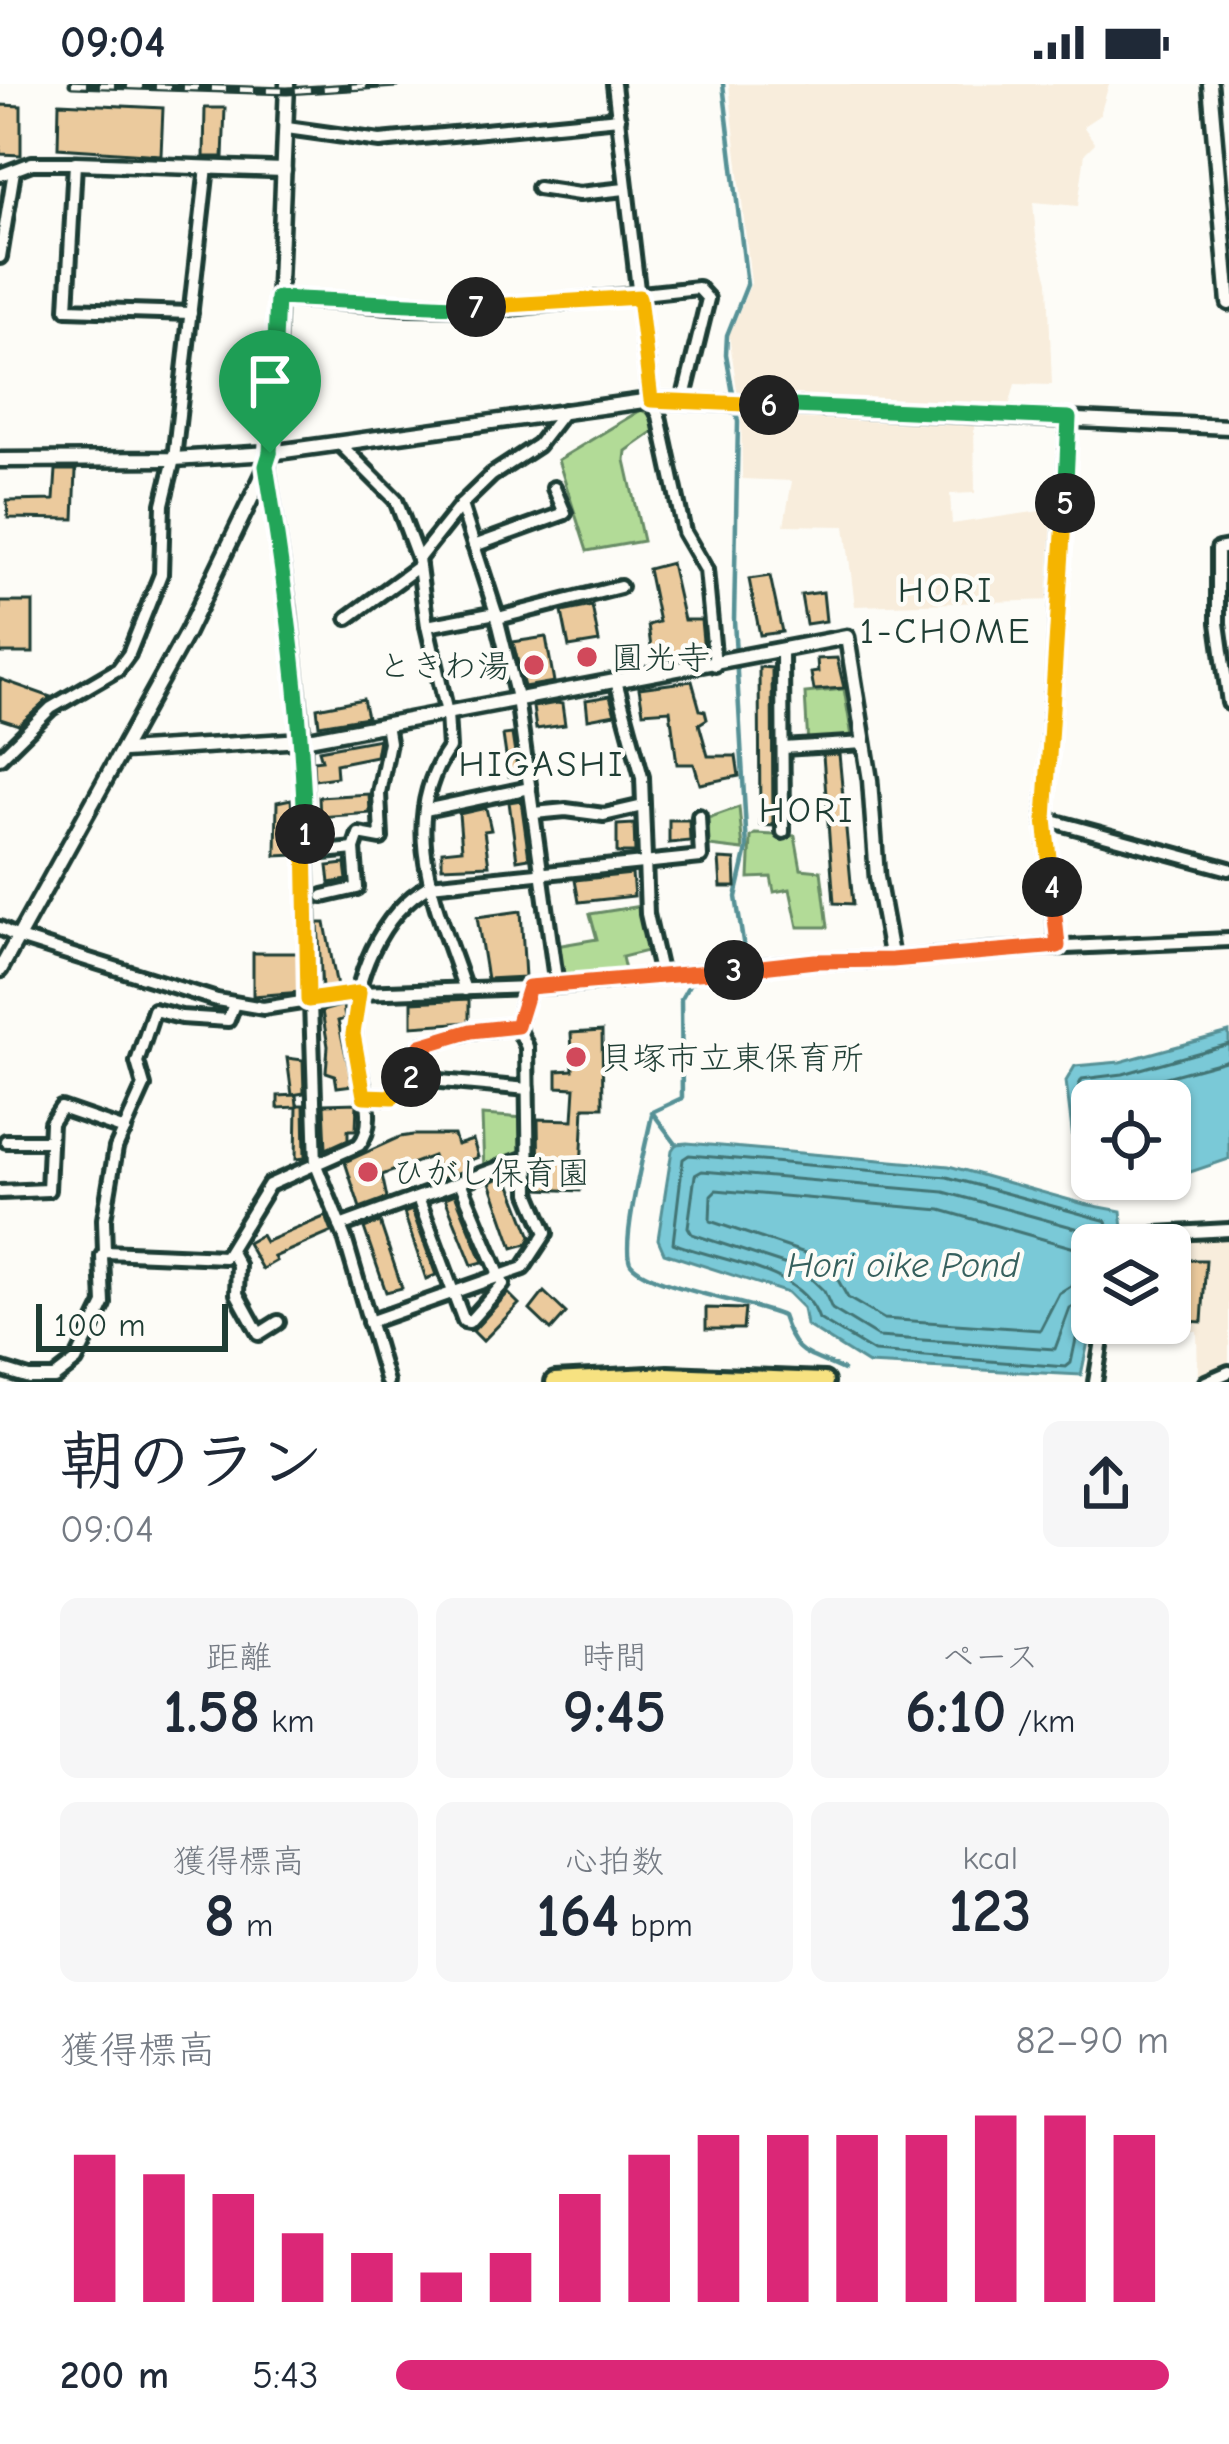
<!DOCTYPE html>
<html lang="ja">
<head>
<meta charset="utf-8">
<style>
	body { margin:0; font-family:"Comic Neue","Klee One",sans-serif; background:#f6f6f7; color:#1f2937; height:100vh; display:flex; flex-direction:column; font-size:45px; white-space:nowrap }
	* { box-sizing:border-box; margin:0 }
	p { font-size:39px; color:#747a83 }
	.icon { flex:none; width:66px; height:66px; fill:none; stroke:currentColor; stroke-width:2; stroke-linecap:round; stroke-linejoin:round }
	.map { position:relative; height:1298px; overflow:hidden }
	.side { display:flex; flex-direction:column; background:#fff; flex:1 }
	.side>* { flex:none }
	.controls { position:absolute; left:1071px; top:996px; display:grid; gap:24px }
	.controls a { display:grid; place-items:center; width:120px; height:120px; border-radius:18px; background:#fff; box-shadow:0 3px 9px #0004; font-size:60px }
	.scale { position:absolute; left:36px; bottom:30px; width:192px; box-sizing:border-box; padding-left:12px; border:6px solid #1f3d34; border-top:0; font-size:33px; line-height:42px; white-space:nowrap; color:#1f3d34; -webkit-text-stroke:9px #fdfcf7; paint-order:stroke }
	.pin { position:absolute; display:grid; place-items:center; width:102px; height:102px; color:#fff; margin:-123px -51px; border-radius:50% 50% 50% 0; rotate:-45deg; box-shadow:0 0 12px #0007 }
	.pin .icon { rotate:45deg }
	.km { position:absolute; width:60px; height:60px; margin:-30px; border-radius:50%; background:#222; color:#fff; font-size:33px; line-height:60px; text-align:center }
	.round { display:grid; place-items:center; flex:none; width:126px; height:126px; border-radius:18px; background:#f6f6f7 }
	.headline { display:flex; align-items:center; justify-content:space-between; height:204px; padding:0 60px }
	h1 { font-size:66px; font-weight:700; line-height:90px }
	.stats { display:grid; grid-template-columns:repeat(3,1fr); gap:18px; height:204px; padding:12px 60px }
	.stats div { display:grid; align-content:center; border-radius:18px; background:#f6f6f7; text-align:center }
	.stats b { font-size:60px; font-weight:700 }
	.stats small { font-size:33px; font-weight:400 }
	.stats p { font-size:33px }
	.chart { height:336px; padding:24px 60px }
	.chart p { display:flex; justify-content:space-between }
	.chart svg { width:100%; height:216px; margin-top:12px; stroke:#db2777; stroke-width:6 }
	ul { padding:0 60px; list-style:none; font-size:39px }
	li { display:grid; grid-template-columns:192px 144px 1fr; align-items:center; height:90px }
	li i { height:30px; border-radius:15px; background:#db2777 }
	.status { display:flex; justify-content:space-between; align-items:center; height:84px; padding:0 60px; background:#fff; direction:ltr }
	.status svg { height:33px; fill:currentColor }
	.map>svg:first-child { display:block }
</style>
</head>
<body>
<div class="status"><b>09:04</b><svg viewBox="0 0 49 12"><path d="M0 12V9h3v3zM5 12V6h3v6zM10 12V3h3v9zM15 12V0h3v12zM26 1h20v11H26zM47 4h2v5h-2z"/></svg></div>
<div class="map">
<svg width="1229" height="1298" viewBox="0 0 1229 1298">
	<rect width="100%" height="100%" fill="#fdfcf7"/>
	<filter id="ink" filterUnits="userSpaceOnUse"><feTurbulence type="fractalNoise" baseFrequency=".00833" numOctaves="2"/><feDisplacementMap in="SourceGraphic" scale="24" xChannelSelector="R" yChannelSelector="G"/><feConvolveMatrix kernelMatrix="1 2 1 2 8 2 1 2 1" color-interpolation-filters="sRGB"/></filter>
	<g filter="url(#ink)">
		<!-- built -->
		<g fill="#f8eddc">
			<polygon points="729,0 1109,0 1100,31 1083,42 1095,59 1085,69 1078,122 1033,118 1036,153 1048,197 1052,301 1015,300 1009,323 738,312 729,251 751,199"/>
			<polygon points="741,327 974,339 975,409 950,410 952,440 1060,424 1055,516 855,522 845,442 784,441 792,397 742,395"/>
			<polygon points="1229,1151 1229,1281 1198,1297 1197,1247 1107,1244 1110,1239 1170,1239 1170,1161 1156,1161 1162,1155"/>
		</g>
		<!-- green -->
		<g fill="#b2db97" stroke="#688c66" stroke-width="3">
			<polygon points="641,326 651,331 656,346 626,367 625,376 643,457 587,467 558,376"/>
			<polygon points="844,605 853,659 808,662 805,609"/>
			<polygon points="739,723 743,766 709,762 708,734"/>
			<polygon points="755,750 795,752 801,785 821,787 828,843 798,843 790,805 774,808 771,793 749,794 751,753"/>
			<polygon points="647,821 655,865 622,873 627,895 557,902 550,863 597,855 590,830"/>
			<polygon points="482,1031 525,1034 526,1074 484,1087"/>
		</g>
		<!-- water -->
		<g fill="#7ac9d7" stroke="#569196" stroke-width="3" fill-rule="evenodd">
			<path d="M 1229,948 L 1229,1075 L 1149,1102 L 1085,1095 L 1077,1088 L 1066,997 L 1075,982 L 1120,978 ZM 1092,1017 L 1170,1017 L 1170,1095 L 1092,1095 Z"/>
			<polygon points="687,1059 949,1082 1084,1120 1121,1127 1125,1161 1092,1161 1092,1239 1081,1291 868,1280 806,1241 803,1224 788,1209 664,1169 658,1155 672,1066 676,1060"/>
		</g>
		<g fill="none" stroke-linecap="round" stroke-linejoin="round">
			<!-- shore -->
			<g stroke="#437575" stroke-width="3">
				<polyline points="1095,1017 1099,1007 1126,1004 1229,976"/>
				<polyline points="1092,1083 1085,1077 1079,1001 1082,995 1123,990 1229,960"/>
				<polygon points="716,1106 941,1126 1078,1165 1090,1190 1059,1209 1040,1246 884,1235 848,1214 838,1196 811,1171 710,1137 711,1111"/>
				<polyline points="1092,1212 1070,1224 1055,1265 878,1253 832,1225 824,1207 802,1186 692,1150 688,1143 695,1091 702,1087 944,1108 1094,1149 1098,1161"/>
				<path d="M 1092,1227 L 1080,1236 L 1071,1279 L 1066,1283 L 874,1268 L 819,1235 C 802,1183 719,1178 673,1159 L 683,1075 L 689,1071 L 947,1093 L 1107,1137 L 1113,1161"/>
			</g>
			<!-- stream -->
			<g stroke="#569196" stroke-width="4.5">
				<path d="M 652,1031 C 647,1055 619,1164 631,1180 C 650,1203 750,1218 782,1232 C 796,1274 805,1268 843,1286"/>
				<polyline points="676,1060 652,1028 682,1014 681,915 690,899 726,891 744,864 736,813 747,765 734,536 738,338 726,270 727,251 747,201 723,0"/>
			</g>
		</g>
		<!-- building -->
		<g fill="#ebca9d" stroke="#1f3d34" stroke-width="3">
			<polygon points="59,19 163,24 161,71 58,64"/>
			<polygon points="0,21 21,22 21,71 0,70"/>
			<polygon points="205,24 225,24 223,73 204,73"/>
			<polygon points="56,386 76,386 74,435 8,434 7,417 54,416"/>
			<polygon points="671,479 684,536 701,536 704,567 653,578 648,541 659,538 648,485"/>
			<polygon points="770,492 782,548 760,551 749,495"/>
			<polygon points="823,508 826,537 806,540 801,511"/>
			<rect x="0" y="518" width="33" height="51"/>
			<polygon points="592,522 599,558 569,563 562,528"/>
			<polygon points="546,553 554,598 524,603 513,558"/>
			<polygon points="837,574 844,604 814,606 811,589 818,588 817,575"/>
			<polygon points="759,583 772,584 773,742 760,741"/>
			<polygon points="0,595 51,613 19,641 0,635"/>
			<polygon points="692,597 700,626 705,627 707,635 699,640 708,672 736,672 739,692 700,700 694,680 677,680 670,626 643,628 639,604"/>
			<polygon points="610,612 615,630 588,635 586,616"/>
			<polygon points="363,615 367,633 319,641 317,624"/>
			<polygon points="557,619 562,620 565,641 536,645 533,623"/>
			<polygon points="512,650 518,690 509,692 503,651"/>
			<polygon points="379,655 376,672 336,680 337,693 314,696 313,677 322,676 319,666"/>
			<polygon points="839,670 853,820 834,819 823,671"/>
			<polygon points="369,710 370,729 320,733 319,713"/>
			<polygon points="291,715 295,771 276,772 277,718"/>
			<polygon points="521,716 529,774 517,776 509,718"/>
			<polygon points="486,724 491,746 484,747 489,781 442,783 442,767 462,765 459,730"/>
			<polygon points="669,736 689,736 690,757 669,759"/>
			<polygon points="634,740 635,769 617,769 617,741"/>
			<polygon points="719,775 735,776 736,803 721,803"/>
			<polygon points="345,780 347,796 330,799 328,782"/>
			<polygon points="632,790 634,812 579,818 575,796"/>
			<polygon points="521,827 525,893 487,895 477,833"/>
			<polygon points="318,839 325,839 337,903 322,905"/>
			<polygon points="253,869 300,869 301,908 253,912"/>
			<polygon points="469,915 469,938 412,942 412,918"/>
			<polygon points="343,921 345,935 338,937 353,1001 337,1003 335,991 326,988 328,962 322,927"/>
			<polygon points="602,947 603,1023 584,1023 580,1107 539,1105 538,1035 573,1036 575,1004 557,1003 557,987 573,986 571,949"/>
			<polygon points="287,974 303,976 304,1009 292,1011"/>
			<polygon points="296,1011 297,1021 304,1021 305,1074 296,1075 297,1023 278,1024 278,1012"/>
			<polygon points="357,1019 356,1046 348,1046 348,1055 326,1065 324,1020"/>
			<polygon points="413,1051 454,1051 457,1061 473,1056 478,1073 463,1079 466,1086 441,1095 433,1072 382,1091 387,1114 360,1124 345,1078 400,1053"/>
			<polygon points="507,1091 531,1153 527,1160 513,1164 490,1098"/>
			<polygon points="455,1110 483,1178 472,1181 445,1114"/>
			<polygon points="412,1126 436,1191 426,1195 404,1129"/>
			<polygon points="326,1132 332,1148 274,1173 276,1177 262,1185 247,1159 261,1151 265,1158"/>
			<polygon points="380,1138 402,1204 386,1208 364,1144"/>
			<polygon points="1170,1176 1206,1176 1202,1238 1170,1236"/>
			<polygon points="544,1208 566,1229 551,1246 530,1226"/>
			<polygon points="508,1209 519,1220 483,1257 473,1247"/>
			<polygon points="706,1224 745,1225 743,1245 706,1245"/>
		</g>
		<g fill="none" stroke-linecap="round" stroke-linejoin="round">
			<!-- minor casing -->
			<g stroke="#1f3d34" stroke-width="20">
				<g id="minor">
					<polyline points="614,0 651,316 659,332 684,448 706,486 715,581"/>
					<polyline points="287,44 380,57 619,34"/>
					<polyline points="0,91 32,79 75,79 67,225 191,229"/>
					<polyline points="538,104 579,110 625,105"/>
					<polyline points="0,173 14,87"/>
					<polyline points="277,214 406,223 510,224 698,204 708,215 683,317"/>
					<path d="M 339,359 L 396,416 L 418,475 L 427,542 L 447,629 L 449,664 C 395,739 439,828 465,906"/>
					<polyline points="267,382 289,526 303,656 316,1081 345,1154 387,1298"/>
					<polyline points="461,421 496,529 517,614 557,902"/>
					<polyline points="474,462 565,429 554,404"/>
					<polyline points="1229,463 1218,465 1218,539 1229,619"/>
					<polyline points="418,475 461,421 492,391 538,361 564,327"/>
					<polyline points="348,534 419,482"/>
					<polyline points="498,534 620,503"/>
					<polyline points="427,542 496,529"/>
					<polyline points="782,567 783,748"/>
					<polyline points="616,597 642,693 647,830 661,892"/>
					<polyline points="783,664 864,659"/>
					<polyline points="0,674 51,624 118,585 129,570 161,490 163,420 174,375 207,83"/>
					<polyline points="425,726 530,704"/>
					<polyline points="534,729 566,726 604,731 643,722"/>
					<polyline points="1045,735 1229,785"/>
					<polyline points="324,768 354,765"/>
					<polyline points="323,812 357,804 354,765 359,750 381,754 379,709 389,658 386,640"/>
					<polyline points="0,844 19,854 217,916 263,924 359,909 557,902 815,877 892,876 995,866 1229,856"/>
					<polyline points="1057,862 1045,735 1069,335"/>
					<polyline points="419,993 421,962 471,947 517,942"/>
					<polyline points="364,1012 393,1013 397,993 528,1005"/>
					<polyline points="6,1057 50,1057"/>
					<polyline points="0,1108 48,1106 51,1039 61,1024 125,1046"/>
					<polyline points="418,1114 464,1237 469,1238 503,1200 460,1098"/>
					<polyline points="340,1142 526,1074"/>
					<polyline points="1150,1161 1156,1150 1229,1146"/>
					<polyline points="105,1168 104,1135 116,1064 144,1002 137,978 154,926 181,933 228,936 234,920"/>
					<polyline points="231,1168 238,1181 237,1210 259,1250 278,1238"/>
					<polyline points="369,1238 523,1184 546,1149 529,1109 527,963 517,942 528,903"/>
					<path d="M 0,1285 L 29,1294 L 54,1294 L 76,1277 L 104,1220 L 102,1172 L 105,1168 L 225,1173 L 269,1101 L 359,1061 C 382,1033 354,985 354,953 C 352,896 380,829 430,801 L 701,773 L 699,732"/>
					<polyline points="1095,1298 1105,1239"/>
					<polyline points="1206,1298 1229,1288"/>
				</g>
			</g>
			<!-- tertiary casing -->
			<g stroke="#1f3d34" stroke-width="21">
				<g id="tertiary">
					<polyline points="1210,0 1229,219"/>
					<polyline points="75,79 284,86"/>
					<polyline points="0,376 174,375 270,369 651,316 1229,343"/>
					<polyline points="124,667 303,656 847,553 870,696 877,793 892,876"/>
					<polyline points="0,886 187,548 267,382 273,349 287,0"/>
				</g>
			</g>
			<!-- trunk casing -->
			<g stroke="#1f3d34" stroke-width="26">
				<polyline id="trunk" points="555,1298 668,1292 824,1298"/>
			</g>
			<!-- minor -->
			<use href="#minor" stroke="#fdfcf7" stroke-width="10"/>
			<!-- tertiary -->
			<use href="#tertiary" stroke="#fdfcf7" stroke-width="12"/>
			<!-- trunk -->
			<use href="#trunk" stroke="#f7e281" stroke-width="16"/>
			<!-- rail casing -->
			<g stroke="#1f3d34" stroke-width="9">
				<polyline id="rail" points="72,0 287,7 397,0"/>
			</g>
			<!-- rail -->
			<use href="#rail" stroke="#fdfcf7" stroke-width="4.5" stroke-dasharray="14" stroke-linecap="butt"/>
		</g>
	</g>
	<g fill="none" stroke-linecap="round" stroke-linejoin="round" filter="url(#ink)">
		<!-- split-1 casing -->
		<g stroke="#fff" stroke-width="24">
			<path id="split-1" d="M 270,369 L 266,382 C 286,505 302,626 305,750"/>
		</g>
		<!-- split-2 casing -->
		<g stroke="#fff" stroke-width="24">
			<polyline id="split-2" points="305,750 308,916 359,909 353,950 364,1012 393,1013 397,993 411,993"/>
		</g>
		<!-- split-3 casing -->
		<g stroke="#fff" stroke-width="24">
			<polyline id="split-3" points="411,993 419,993 421,962 471,947 517,942 529,903 734,886"/>
		</g>
		<!-- split-4 casing -->
		<g stroke="#fff" stroke-width="24">
			<polyline id="split-4" points="734,886 815,877 892,876 1058,862 1052,803"/>
		</g>
		<!-- split-5 casing -->
		<g stroke="#fff" stroke-width="24">
			<polyline id="split-5" points="1052,803 1045,735 1065,419"/>
		</g>
		<!-- split-6 casing -->
		<g stroke="#fff" stroke-width="24">
			<polyline id="split-6" points="769,321 1069,334 1065,419"/>
		</g>
		<!-- split-7 casing -->
		<g stroke="#fff" stroke-width="24">
			<polyline id="split-7" points="476,223 639,213 651,316 769,321"/>
		</g>
		<!-- split-8 casing -->
		<g stroke="#fff" stroke-width="24">
			<polyline id="split-8" points="270,369 277,214 476,223"/>
		</g>
		<!-- split-1 -->
		<use href="#split-1" stroke="#22a559" stroke-width="15"/>
		<!-- split-2 -->
		<use href="#split-2" stroke="#f5b400" stroke-width="15"/>
		<!-- split-3 -->
		<use href="#split-3" stroke="#f0652b" stroke-width="15"/>
		<!-- split-4 -->
		<use href="#split-4" stroke="#f0652b" stroke-width="15"/>
		<!-- split-5 -->
		<use href="#split-5" stroke="#f5b400" stroke-width="15"/>
		<!-- split-6 -->
		<use href="#split-6" stroke="#22a559" stroke-width="15"/>
		<!-- split-7 -->
		<use href="#split-7" stroke="#f5b400" stroke-width="15"/>
		<!-- split-8 -->
		<use href="#split-8" stroke="#22a559" stroke-width="15"/>
	</g>
	<!-- markers -->
	<g fill="#d1495b" stroke="#fdfcf7" stroke-width="4.5">
		<circle cx="587" cy="573" r="12"/>
		<circle cx="534" cy="581" r="12"/>
		<circle cx="576" cy="973" r="12"/>
		<circle cx="368" cy="1088" r="12"/>
	</g>
	<g text-anchor="middle" stroke-width="9" stroke-linejoin="round" paint-order="stroke">
		<!-- poi labels -->
		<g font-size="33" fill="#1f3d34" stroke="#fdfcf7" text-anchor="start">
			<text x="611" y="585">圓光寺</text>
			<text x="510" y="593" text-anchor="end">ときわ湯</text>
			<text x="600" y="985">貝塚市立東保育所</text>
			<text x="392" y="1100">ひがし保育園</text>
		</g>
		<!-- neighbourhood labels -->
		<g font-size="36" letter-spacing="3" fill="#1f3d34" stroke="#fdfcf7">
			<text x="946" y="518">HORI<tspan x="946" dy="41">1-CHOME</tspan></text>
			<text x="542" y="692">HIGASHI</text>
			<text x="807" y="738">HORI</text>
		</g>
		<!-- water labels -->
		<g font-size="36" font-style="italic" fill="#36605d" stroke="#fdfcf7">
			<text x="903" y="1193">Hori oike Pond</text>
		</g>
	</g>
</svg>
<div class="controls">
<a><svg class="icon" aria-label="locate" viewBox="0 0 24 24"><circle cx="12" cy="12" r="6"/><path d="M12 2v4M12 18v4M2 12h4M18 12h4"/></svg></a>
<a><svg class="icon" aria-label="layers" viewBox="0 0 24 24"><path d="M12 4l9 5-9 5-9-5zM3 14l9 5 9-5"/></svg></a>
</div>
<div class="scale">100 m</div>
<div class="pin" style="left:270px;top:369px;background:#1e9e55"><svg class="icon" aria-label="arrive" viewBox="0 0 24 24"><path d="M6 21V4h12l-3 4 3 4H6"/></svg></div>
<b class="km" style="left:305px;top:750px">1</b>
<b class="km" style="left:411px;top:993px">2</b>
<b class="km" style="left:734px;top:886px">3</b>
<b class="km" style="left:1052px;top:803px">4</b>
<b class="km" style="left:1065px;top:419px">5</b>
<b class="km" style="left:769px;top:321px">6</b>
<b class="km" style="left:476px;top:223px">7</b>
</div>
<section class="side">
<div class="headline"><div><h1>朝のラン</h1><p>09:04</p></div><a class="round"><svg class="icon" aria-label="share" viewBox="0 0 24 24"><path d="M12 15V3M7 8l5-5 5 5M5 13v7h14v-7"/></svg></a></div>
<div class="stats">
<div><p>距離</p><b>1.58<small> km</small></b></div>
<div><p>時間</p><b>9:45</b></div>
<div><p>ペース</p><b>6:10<small> /km</small></b></div>
</div>
<div class="stats">
<div><p>獲得標高</p><b>8<small> m</small></b></div>
<div><p>心拍数</p><b>164<small> bpm</small></b></div>
<div><p>kcal</p><b>123</b></div>
</div>
<div class="chart"><p><span>獲得標高</span>82–90 m</p>
<svg viewBox="0 0 160 44" preserveAspectRatio="none"><path d="M5 44V14M15 44V18M25 44V22M35 44V30M45 44V34M55 44V38M65 44V34M75 44V22M85 44V14M95 44V10M105 44V10M115 44V10M125 44V10M135 44V6M145 44V6M155 44V10"/></svg>
</div>
<ul>
<li><b>200 m</b>5:43<i style="width:100%"></i></li>
</ul>
</section>
</body>
</html>
